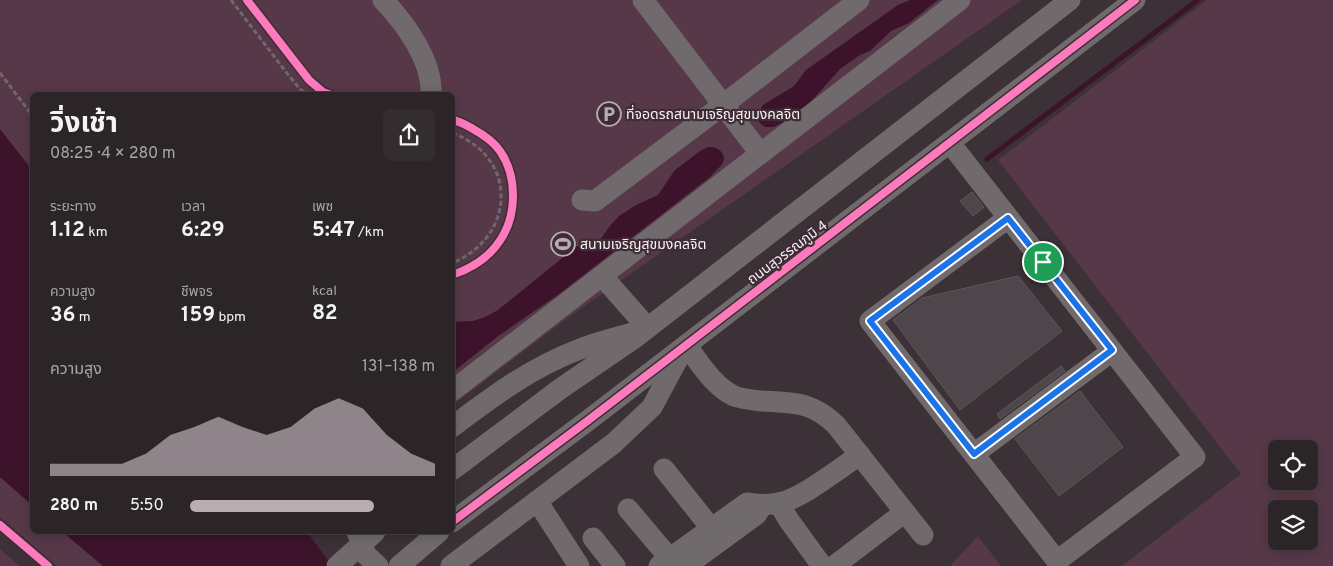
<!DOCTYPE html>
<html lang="th">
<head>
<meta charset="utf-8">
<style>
	body { margin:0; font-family:Overpass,"Noto Sans Thai",sans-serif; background:#342d30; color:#f1f3f6; height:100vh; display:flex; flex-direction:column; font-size:19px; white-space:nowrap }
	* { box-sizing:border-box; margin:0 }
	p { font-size:16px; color:#a6a5a8 }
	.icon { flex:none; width:28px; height:28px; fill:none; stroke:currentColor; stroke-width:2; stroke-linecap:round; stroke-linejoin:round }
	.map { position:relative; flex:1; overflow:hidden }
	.details { position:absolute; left:30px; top:92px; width:425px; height:442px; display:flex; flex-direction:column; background:#2c2528; border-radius:8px; box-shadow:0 2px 12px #0003,0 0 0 1px #484245 }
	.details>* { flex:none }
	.buttons { position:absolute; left:1268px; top:440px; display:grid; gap:10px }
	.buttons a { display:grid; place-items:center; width:50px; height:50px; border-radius:8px; background:#2c2528; box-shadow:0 2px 12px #0003,0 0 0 1px #484245; font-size:25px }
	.pin { position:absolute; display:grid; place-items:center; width:42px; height:42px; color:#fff; margin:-21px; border:2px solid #fff; border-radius:50%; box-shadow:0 1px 5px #0007 }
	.round { display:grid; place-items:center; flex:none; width:52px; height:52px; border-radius:8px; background:#342d30 }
	.head { display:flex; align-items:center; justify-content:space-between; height:85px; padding:0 20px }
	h1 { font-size:28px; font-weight:700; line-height:38px }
	.metrics { display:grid; grid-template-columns:repeat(3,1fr); gap:8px; height:85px; padding:5px 20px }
	.metrics div { display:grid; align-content:center }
	.metrics b { font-size:21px; font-weight:700 }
	.metrics small { font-size:14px; font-weight:400 }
	.metrics p { font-size:14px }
	.chart { height:140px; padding:10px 20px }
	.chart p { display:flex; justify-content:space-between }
	.chart svg { width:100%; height:90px; margin-top:5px; fill:#b9adb3; opacity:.7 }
	ul { padding:0 20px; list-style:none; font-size:16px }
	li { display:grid; grid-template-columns:80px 60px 1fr; align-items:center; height:38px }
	li i { height:12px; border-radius:6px; background:#b9adb3 }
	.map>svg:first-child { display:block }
</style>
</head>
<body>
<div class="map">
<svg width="1333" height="566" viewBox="0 0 1333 566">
	<rect width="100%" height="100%" fill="#3b3136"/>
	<!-- green -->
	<g fill="#573848" fill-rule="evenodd">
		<polygon points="0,0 1022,0 569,317 453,405 452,95 32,95 32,171 0,130"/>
		<path d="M 1207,0 L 1333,0 L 1333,566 L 1122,566 L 1241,474 L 998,160 ZM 1276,449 L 1309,449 L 1309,481 L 1276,481 ZM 1276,509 L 1309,509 L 1309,541 L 1276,541 Z"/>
		<polygon points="0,477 32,505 32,532 64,533 103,566 57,566 0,517"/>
		<polygon points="978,536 1001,566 950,566"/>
		<polygon points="0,549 20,566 0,566"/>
	</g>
	<!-- water -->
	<g fill="#3c132b">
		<polygon points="910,0 938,0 909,23 891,31 870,51 860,55 840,69 808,105 793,114 785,121 774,127 765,127 758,121 757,115 763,105 794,86 806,70 898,5"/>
		<polygon points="0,129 32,170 32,505 0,477"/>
		<path d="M 708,147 C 714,147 719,148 722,153 C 729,163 715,170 710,177 L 559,294 L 497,337 L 453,372 L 453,322 L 473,321 L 485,317 L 498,310 L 577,246 L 590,250 L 596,245 L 610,226 L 619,216 L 636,205 L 658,195 L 675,170 L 700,151 Z"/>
		<polygon points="64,533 308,533 332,566 103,566"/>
	</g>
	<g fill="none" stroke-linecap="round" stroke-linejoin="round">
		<!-- stream -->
		<polyline stroke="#3c132b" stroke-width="5" points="987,159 1198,0"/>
	</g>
	<!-- building -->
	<g fill="#4e464a" stroke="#5e565a">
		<polygon points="972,192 984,207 973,216 960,201"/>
		<polygon points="1018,276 1062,331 960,410 893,320 922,298"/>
		<polygon points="1061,366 1065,371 1000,419 997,414"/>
		<polygon points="1080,391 1123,447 1059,496 1015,439"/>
	</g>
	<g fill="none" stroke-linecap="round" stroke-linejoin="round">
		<!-- path -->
		<g stroke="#6e686c" stroke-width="3" stroke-dasharray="5 2.5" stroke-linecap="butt">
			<polyline points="231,0 286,72 300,89 308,95"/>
			<polyline points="0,73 32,115"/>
			<path d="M 452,133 C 519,157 516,237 452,263"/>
		</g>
		<!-- minor -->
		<g stroke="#706a6d" stroke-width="21">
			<path d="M 383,0 C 405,23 433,61 431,95"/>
			<polyline points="643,0 760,153"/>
			<polyline points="950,143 1195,457 1057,561 870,321 1008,218"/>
			<polyline points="582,200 595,201 723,105 859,0"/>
			<polyline points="602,276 647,327"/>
			<path d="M 686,345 C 700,363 713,386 734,396 C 742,399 752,400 761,401 C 793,403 811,401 836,425 L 923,535"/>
			<polyline points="452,391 960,0"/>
			<path d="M 452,427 C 493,396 532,367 580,349 C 597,342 615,338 632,333"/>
			<polyline points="974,454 1112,351"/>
			<polyline points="664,469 711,528"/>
			<polyline points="452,470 560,389 636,337 1070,0"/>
			<polyline points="537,501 579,566"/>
			<polyline points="779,503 788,519 822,566"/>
			<polyline points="628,509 676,566"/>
			<polyline points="452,522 586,422 1135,0"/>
			<polyline points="357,532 366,555 378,566"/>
			<polyline points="593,538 615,566"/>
			<polyline points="399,566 439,532"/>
			<polyline points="451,566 614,443 652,407 681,353"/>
			<path d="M 659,566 L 747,503 C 758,504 768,506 779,503 C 803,498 838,469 860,455"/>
			<polyline points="686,566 757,514 762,505"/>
			<polyline points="834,566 905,512"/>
		</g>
		<!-- minor-bridge -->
		<polyline stroke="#706a6d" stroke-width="21" points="337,566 375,532"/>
		<!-- cycleway casing -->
		<g stroke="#3f2d36" stroke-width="11">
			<g id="cycleway">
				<polyline points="247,0 309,80 323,92 331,95"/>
				<path d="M 452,120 C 460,121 466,125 473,129 C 484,135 493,141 500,151 C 518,177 517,217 499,242 C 488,258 470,269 452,275"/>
				<polyline points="452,522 586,422 1135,0"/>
				<polyline points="0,525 48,566"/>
			</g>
		</g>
		<!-- cycleway -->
		<use href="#cycleway" stroke="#fd7abc" stroke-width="8"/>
	</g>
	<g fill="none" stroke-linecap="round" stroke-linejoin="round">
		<!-- route casing -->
		<g stroke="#fff" stroke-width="10">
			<polygon id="route" points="1008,218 1112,350 974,454 870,321"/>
		</g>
		<!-- route -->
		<use href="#route" stroke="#1a73e8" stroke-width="6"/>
	</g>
	<!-- icons -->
	<defs>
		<g id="parking-ring" transform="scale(1.25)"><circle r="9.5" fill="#3f2d36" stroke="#b9adb3" stroke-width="1.5"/><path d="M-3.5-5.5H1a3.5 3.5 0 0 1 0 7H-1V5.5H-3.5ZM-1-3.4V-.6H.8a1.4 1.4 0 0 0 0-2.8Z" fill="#b9adb3"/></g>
		<g id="stadium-ring" transform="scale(1.25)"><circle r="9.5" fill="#3f2d36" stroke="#b9adb3" stroke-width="1.5"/><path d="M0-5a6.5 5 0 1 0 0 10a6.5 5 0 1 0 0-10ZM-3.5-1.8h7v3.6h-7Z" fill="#b9adb3"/></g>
	</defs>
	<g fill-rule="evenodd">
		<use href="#parking-ring" x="609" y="114"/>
		<use href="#stadium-ring" x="563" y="244"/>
	</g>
	<g text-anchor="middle" stroke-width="4.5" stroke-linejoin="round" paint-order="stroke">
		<!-- poi labels -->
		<g font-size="14" fill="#fdf0f6" stroke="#3f2d36" text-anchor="start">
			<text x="626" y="119">ที่จอดรถสนามเจริญสุขมงคลจิต</text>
			<text x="580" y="249">สนามเจริญสุขมงคลจิต</text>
		</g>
		<!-- street labels -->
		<g font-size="14" fill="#fdf0f6" stroke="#3f2d36">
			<text transform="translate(787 252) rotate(-37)" y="5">ถนนสุวรรณภูมิ 4</text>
		</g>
	</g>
</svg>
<div class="buttons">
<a><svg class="icon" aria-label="locate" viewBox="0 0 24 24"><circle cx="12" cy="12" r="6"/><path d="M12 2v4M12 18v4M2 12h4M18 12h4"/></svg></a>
<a><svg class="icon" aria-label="layers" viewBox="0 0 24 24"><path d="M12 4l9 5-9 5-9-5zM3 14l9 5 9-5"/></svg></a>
</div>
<div class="pin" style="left:1043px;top:262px;background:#1e9e55"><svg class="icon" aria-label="arrive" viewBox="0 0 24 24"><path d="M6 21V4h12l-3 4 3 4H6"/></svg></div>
<section class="details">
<div class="head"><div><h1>วิ่งเช้า</h1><p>08:25 · 4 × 280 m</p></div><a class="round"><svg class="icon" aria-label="share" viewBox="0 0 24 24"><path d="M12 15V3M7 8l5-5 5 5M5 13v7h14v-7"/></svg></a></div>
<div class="metrics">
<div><p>ระยะทาง</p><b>1.12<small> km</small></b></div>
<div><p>เวลา</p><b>6:29</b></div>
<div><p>เพซ</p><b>5:47<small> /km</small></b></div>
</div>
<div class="metrics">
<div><p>ความสูง</p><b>36<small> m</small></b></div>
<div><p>ชีพจร</p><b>159<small> bpm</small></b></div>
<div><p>kcal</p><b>82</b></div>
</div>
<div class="chart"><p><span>ความสูง</span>131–138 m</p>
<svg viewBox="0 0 160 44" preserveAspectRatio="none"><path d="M0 44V38L10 38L20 38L30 38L40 33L50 24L60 20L70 15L80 20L90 24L100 20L110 11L120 6L130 11L140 24L150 33L160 38V44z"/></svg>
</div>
<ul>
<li><b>280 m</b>5:50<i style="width:75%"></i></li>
</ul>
</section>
</div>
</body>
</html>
